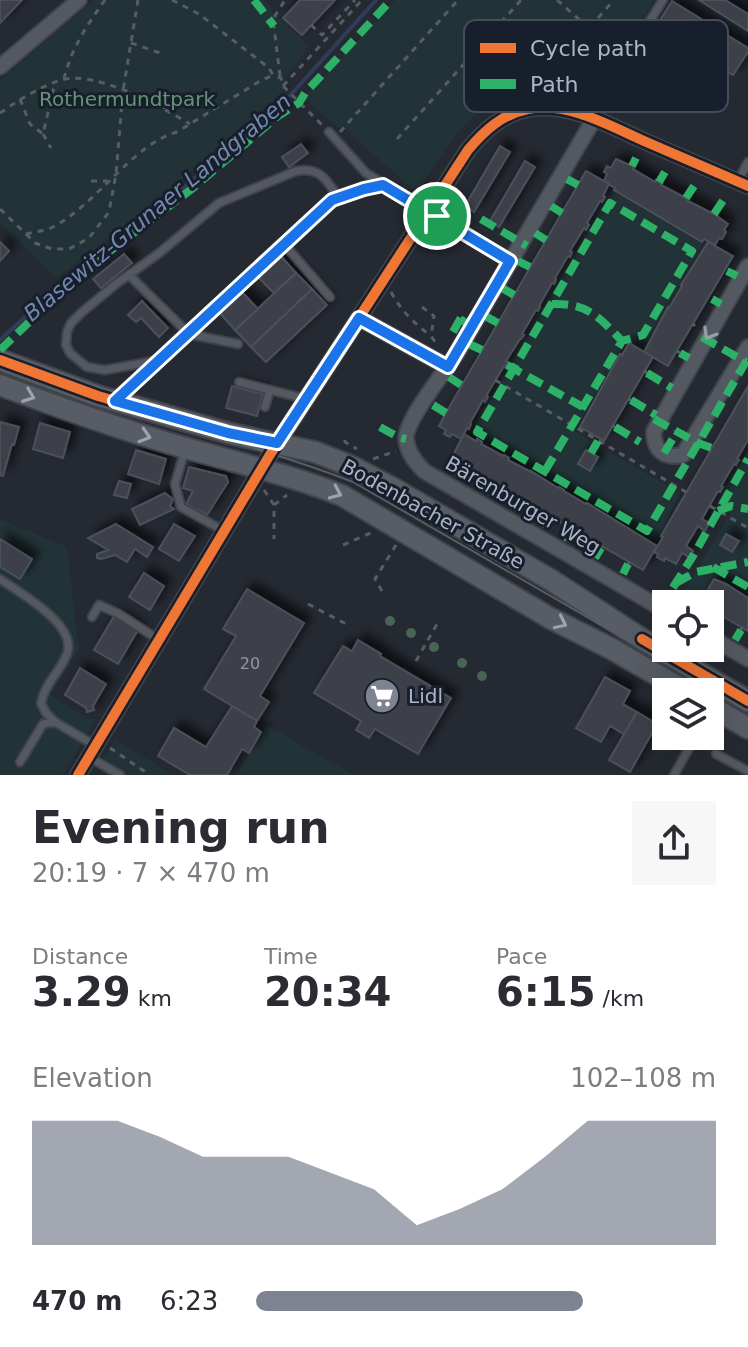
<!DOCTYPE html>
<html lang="en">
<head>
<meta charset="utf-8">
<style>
	body { margin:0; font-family:"DejaVu Sans",sans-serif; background:#f7f7f7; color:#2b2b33; height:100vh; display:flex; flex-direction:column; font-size:30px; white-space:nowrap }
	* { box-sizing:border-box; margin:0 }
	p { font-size:26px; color:#7c7c81 }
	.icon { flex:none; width:44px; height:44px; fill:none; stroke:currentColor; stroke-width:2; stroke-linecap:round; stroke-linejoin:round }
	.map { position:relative; height:775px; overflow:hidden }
	.details { display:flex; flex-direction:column; background:#fff; flex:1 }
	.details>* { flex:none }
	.fabs { position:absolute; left:652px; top:590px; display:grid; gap:16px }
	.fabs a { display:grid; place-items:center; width:72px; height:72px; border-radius:0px; background:#fff; box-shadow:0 8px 32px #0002; font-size:40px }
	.pin { position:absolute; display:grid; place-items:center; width:68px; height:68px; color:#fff; margin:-34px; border:4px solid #fff; border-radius:50%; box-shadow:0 2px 8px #0007 }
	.round { display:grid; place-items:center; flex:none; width:84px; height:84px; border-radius:0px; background:#f7f7f7 }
	.summary { display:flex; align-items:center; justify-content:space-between; height:136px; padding:0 32px }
	h1 { font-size:44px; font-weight:700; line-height:60px }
	.stats { display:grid; grid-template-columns:repeat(3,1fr); gap:12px; height:136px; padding:8px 32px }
	.stats div { display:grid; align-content:center }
	.stats b { font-size:40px; font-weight:700 }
	.stats small { font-size:22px; font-weight:400 }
	.stats p { font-size:22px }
	.chart { height:224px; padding:16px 32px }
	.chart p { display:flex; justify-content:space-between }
	.chart svg { width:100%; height:144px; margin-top:8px; fill:#7d8391; opacity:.7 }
	ul { padding:0 32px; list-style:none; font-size:26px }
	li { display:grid; grid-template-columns:128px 96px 1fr; align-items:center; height:60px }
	li i { height:20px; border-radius:10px; background:#7d8391 }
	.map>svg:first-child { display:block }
</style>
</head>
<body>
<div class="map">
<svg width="748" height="775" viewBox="0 0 748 775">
	<defs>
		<filter id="shadow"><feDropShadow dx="7" dy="-7" stdDeviation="4" flood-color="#0009"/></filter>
	</defs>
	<rect width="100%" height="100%" fill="#252931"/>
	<!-- green -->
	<g fill="#223337">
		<polygon points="94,0 264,0 273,8 272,11 309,46 286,78 282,93 142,213 57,278 0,223 0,80"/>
		<path d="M 395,0 L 654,0 L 627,48 L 624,46 L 618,55 L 619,60 L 597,100 C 497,66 466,116 417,193 L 341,126 L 338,128 L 304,98 Z"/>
		<polygon points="612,191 704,245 643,350 627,341 574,431 680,493 656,542 470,434"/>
		<polygon points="748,449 748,596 713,576 697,604 681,604 678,602 730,513 716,504"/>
		<polygon points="0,519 67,547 79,650 50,695 88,719 97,718 63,775 0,775"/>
		<polygon points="266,725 354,775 237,775"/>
		<polygon points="115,739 173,775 128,775 103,759"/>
	</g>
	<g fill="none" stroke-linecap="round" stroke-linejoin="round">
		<!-- stream -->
		<polyline stroke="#2f3d59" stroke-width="4" points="0,340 73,273 146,220 287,99 376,0"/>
	</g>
	<!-- building -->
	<g fill="#3c4049" stroke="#4c515a" stroke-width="2" filter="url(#shadow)">
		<polygon points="0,0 22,0 0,23"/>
		<polygon points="300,0 335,0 302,35 283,18"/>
		<polygon points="699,0 725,0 748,14 748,31"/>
		<polygon points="672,1 748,48 748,52 733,75 655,28"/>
		<polygon points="301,144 308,153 289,167 282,157"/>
		<polygon points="500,146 510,152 474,212 465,206"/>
		<polygon points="616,159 632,166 634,168 633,169 655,182 656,180 662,184 661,185 686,198 688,201 714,214 728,224 724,230 726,232 722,239 719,238 715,245 704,239 702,242 614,190 615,188 604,181 607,174 604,172 607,166 611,168"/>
		<polygon points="525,161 535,167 499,227 490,221"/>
		<polygon points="586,171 609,184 603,196 605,197 602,202 600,201 587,223 589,225 586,230 584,228 570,251 572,252 570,257 568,256 555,278 556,279 555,282 554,284 552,283 539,306 540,307 538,311 536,310 522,334 524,335 521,339 520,339 506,361 508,362 505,367 504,366 486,396 488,397 485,402 483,400 470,423 471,424 469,429 467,428 461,439 452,434 450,437 444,434 446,430 439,426 447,411"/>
		<polygon points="0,242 9,251 0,261"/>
		<polygon points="708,242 733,256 668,366 644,352 668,307 669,308 682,286 681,285"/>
		<polygon points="124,254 132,263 101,288 93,279"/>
		<polygon points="279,254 296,273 274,293 257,276"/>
		<polygon points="296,273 312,289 251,347 235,330"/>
		<polygon points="312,289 327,305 266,362 251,347"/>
		<polygon points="240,290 258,309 235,330 218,311"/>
		<polygon points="142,301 168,328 159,337 141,318 136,322 128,315"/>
		<polygon points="629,343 653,357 604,441 580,427 620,354 622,355"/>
		<polygon points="232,386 263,394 257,416 226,408"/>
		<polygon points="748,386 748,440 737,459 739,460 737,463 736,465 734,464 721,486 723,487 720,492 718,491 702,519 709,523 705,531 698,526 686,546 693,551 689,557 682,553 676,564 665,558 664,561 657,557 658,554 654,552 663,537 661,536"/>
		<polygon points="0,422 19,427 14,445 12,444 3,476 0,475"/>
		<polygon points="40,423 70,432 63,458 33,449"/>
		<polygon points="464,434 476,441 477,439 482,442 481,444 503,456 504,455 509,458 508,460 531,472 531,471 558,488 559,487 564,490 564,491 586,504 587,503 657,546 643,570 451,459"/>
		<polygon points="136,450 166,459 159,484 128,474"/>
		<polygon points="586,450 598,457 590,471 578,464"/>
		<polygon points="189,467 226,476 228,482 207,515 186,504 193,491 183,488"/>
		<polygon points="119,481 131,484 127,498 114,495"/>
		<polygon points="165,493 173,499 170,506 174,509 140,525 132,509"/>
		<polygon points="116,524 153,547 147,557 135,549 127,562 115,555 101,559 97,558 97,554 108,550 88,538"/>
		<polygon points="174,524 195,536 179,561 159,549"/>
		<polygon points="726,534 739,541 732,552 720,545"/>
		<polygon points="0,539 32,559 20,579 0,567"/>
		<polygon points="144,573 164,586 150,610 129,597"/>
		<polygon points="714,579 726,584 748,598 748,631 710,609 710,604 700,603"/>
		<polygon points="247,589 304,623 260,696 269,702 257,721 204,689 236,636 223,629"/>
		<polygon points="114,616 138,630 118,664 94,650"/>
		<polygon points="358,640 381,654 380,656 451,698 418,754 375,729 369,738 356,730 361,721 314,693 343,646 352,651"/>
		<polygon points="80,668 106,684 93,706 94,710 87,712 86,708 65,695"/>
		<polygon points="605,677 630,691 623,704 637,712 624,734 610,726 601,742 576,728"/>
		<polygon points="232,706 257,721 254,727 261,732 249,753 242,749 227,775 190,775 158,756 174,728 206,747"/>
		<polygon points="637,712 657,724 630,772 609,760"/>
	</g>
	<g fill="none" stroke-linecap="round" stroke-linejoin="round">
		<!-- lane casing -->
		<g stroke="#40444a" stroke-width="11">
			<g id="lane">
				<polyline points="591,26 627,57"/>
				<polyline points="594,119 627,57 663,0"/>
				<polyline points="329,132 366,173 428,211"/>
				<polyline points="738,181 748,162"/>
				<polyline points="284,244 330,297"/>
				<polyline points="129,275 189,334 238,344"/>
				<path d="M 160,360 L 105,370 L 87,367 L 70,353 L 66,345 L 67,332 L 71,323 L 81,313 L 116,284 L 158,254 L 219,203 L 296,171 C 321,167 326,180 339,198"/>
				<polyline points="239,382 306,399"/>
				<polyline points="118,399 332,200 364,189 383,185"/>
				<polyline points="265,407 270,390"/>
				<polyline points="185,450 175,484 181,507 224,531"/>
				<path d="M 0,579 C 20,593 78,625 67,654 C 60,672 45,683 41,703 L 46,713 L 55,722"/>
				<polyline points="92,617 99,605 119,614 159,640"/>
				<polyline points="716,754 748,771"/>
				<polyline points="89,757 120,775"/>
				<polyline points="20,762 43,724 55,722 96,746"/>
				<polyline points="674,775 696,736"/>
			</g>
		</g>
		<!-- street casing -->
		<g stroke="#40444a" stroke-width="18">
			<g id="street">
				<polyline points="0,67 79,0"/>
				<path d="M 594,119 L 455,356 C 444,372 406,420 406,438 C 407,452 415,462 424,471 L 666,611"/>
				<path d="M 748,266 L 654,431 C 653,450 664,459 683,455 L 748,347"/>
				<polyline points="359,318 448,367"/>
				<polyline points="710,637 748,659"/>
				<path d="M 78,775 L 271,453 L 468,150 C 484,131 502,114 528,109 C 571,101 613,128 651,144 C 684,158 716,172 748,186"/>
			</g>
		</g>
		<!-- secondary casing -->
		<g stroke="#40444a" stroke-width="24">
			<g id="secondary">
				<polyline points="0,360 98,396 228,433 315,452 353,467 391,487 551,580 642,639 748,701"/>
				<path d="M 0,385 C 71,412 142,437 215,456 C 258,468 301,479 343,496 L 550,618 L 612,649 L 687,692"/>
				<polyline points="710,706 748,728"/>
			</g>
		</g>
		<!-- path -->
		<g stroke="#585c64" stroke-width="3" stroke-dasharray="6 6" stroke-linecap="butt">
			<polyline points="172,0 199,14 269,68 273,75 281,78 283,86 323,126"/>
			<polyline points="557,0 582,22"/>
			<polyline points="598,18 614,0"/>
			<polyline points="311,25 322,35 355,0"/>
			<polyline points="131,43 160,53"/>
			<polyline points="280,76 273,19 285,0"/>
			<path d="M 64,79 C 71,49 87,25 105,0"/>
			<polyline points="283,86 362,0"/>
			<polyline points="20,99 30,124 43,134 55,83"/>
			<polyline points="164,109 168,85"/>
			<path d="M 0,113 C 19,100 39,87 61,80 C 96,70 160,106 190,124"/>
			<polyline points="340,132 458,0"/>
			<polyline points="43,134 51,148"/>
			<polyline points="397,139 521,0"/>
			<polyline points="91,181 107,181"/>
			<path d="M 0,209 L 26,234 C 34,232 43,231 51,228 C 96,206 131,145 177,132 L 260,81 L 273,75"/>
			<polyline points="441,219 499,254"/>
			<polyline points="26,234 35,243 52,249 69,249 89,238 109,212 116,174 123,91 138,0"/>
			<path d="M 391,292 C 401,311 415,324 431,336"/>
			<polyline points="422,307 434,316 431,336 436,343"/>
			<polyline points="693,324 695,326"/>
			<polyline points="677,351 680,353"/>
			<polyline points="644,371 647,373"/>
			<polyline points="495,380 686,492"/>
			<polyline points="628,399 631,400"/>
			<polyline points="613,426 615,427"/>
			<polyline points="345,440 345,442 357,449"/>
			<polyline points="373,459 396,451"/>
			<polyline points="463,469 464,467"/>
			<polyline points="490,484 492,482"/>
			<polyline points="264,490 274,505 274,539"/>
			<polyline points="518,500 519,498"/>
			<polyline points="274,505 287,495"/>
			<polyline points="710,506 748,528"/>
			<polyline points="546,516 547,514"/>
			<polyline points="572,532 574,530"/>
			<polyline points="343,545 373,532"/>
			<polyline points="601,548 602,546"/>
			<polyline points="628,564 629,562"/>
			<polyline points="382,591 375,579 396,545"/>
			<polyline points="308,604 350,626"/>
			<polyline points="714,614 715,612"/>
			<polyline points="741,630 742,627"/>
			<polyline points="416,661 437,624"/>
			<polyline points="110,748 150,775"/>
		</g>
		<!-- lane -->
		<use href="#lane" stroke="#545860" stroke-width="7"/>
		<!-- street -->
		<use href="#street" stroke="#545860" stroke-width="14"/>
		<!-- secondary -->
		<use href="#secondary" stroke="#585c65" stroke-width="20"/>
		<!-- tram -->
		<path stroke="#585c63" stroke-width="2" d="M 0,369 C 115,415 237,437 353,482 L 748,710"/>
		<!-- quiet -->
		<g stroke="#2db169" stroke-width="8" stroke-dasharray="16 8" stroke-linecap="butt">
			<polyline points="254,0 274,26"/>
			<polyline points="632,166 636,158"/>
			<polyline points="567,179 578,185"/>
			<polyline points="659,182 665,172"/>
			<polyline points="686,198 694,186"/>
			<polyline points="551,206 562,213"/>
			<polyline points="714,214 724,199"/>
			<polyline points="481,219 527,246"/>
			<polyline points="535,233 546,240"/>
			<polyline points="464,238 466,234"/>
			<polyline points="518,261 530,267"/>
			<polyline points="727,271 737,276"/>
			<polyline points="502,288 514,295"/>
			<polyline points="712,299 721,304"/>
			<path d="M 552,304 C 588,303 599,317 622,341"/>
			<polyline points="485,316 498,323"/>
			<polyline points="460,319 477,330"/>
			<polyline points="453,332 464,312"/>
			<polyline points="702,337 746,362"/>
			<polyline points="469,344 482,350"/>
			<polyline points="0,350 77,276 193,188 278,116 299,103 305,93 391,0"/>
			<polyline points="680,353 689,358"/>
			<polyline points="507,365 583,407"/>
			<polyline points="647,373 672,388"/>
			<polyline points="449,377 461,385"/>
			<polyline points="631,400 656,415"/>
			<polyline points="433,405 446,413"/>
			<polyline points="654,419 698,443 712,448"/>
			<polyline points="380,427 398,437 406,439"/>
			<polyline points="615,427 640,442"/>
			<polyline points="591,453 598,441"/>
			<polyline points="664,453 677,432"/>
			<polyline points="545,471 622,341 643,335 692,251 610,203 477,432 647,531 748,358"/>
			<polyline points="458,478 463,469"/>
			<polyline points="485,494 490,484"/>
			<polyline points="512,510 518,500"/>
			<polyline points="718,511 731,506 748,509"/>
			<polyline points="540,526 546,516"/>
			<polyline points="567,542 572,532"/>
			<polyline points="595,558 601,548"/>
			<polyline points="713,567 748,587"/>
			<polyline points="623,574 628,564"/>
			<polyline points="676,583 696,572 748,562"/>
			<polyline points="660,608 693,556 748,459"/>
			<polyline points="710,621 714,614"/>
			<polyline points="735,640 741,630"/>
		</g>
		<!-- cycleway casing -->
		<g stroke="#181f2c" stroke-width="15">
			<g id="cycleway">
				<polyline points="0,360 98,396 212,429"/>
				<polyline points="642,639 748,701"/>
				<path d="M 78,775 L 271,453 L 468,150 C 484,131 502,114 528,109 C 571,101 613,128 651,144 C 684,158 716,172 748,186"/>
			</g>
		</g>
		<!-- cycleway -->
		<use href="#cycleway" stroke="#f07635" stroke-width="10"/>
	</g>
	<!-- trees -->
	<g fill="#486455">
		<circle cx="390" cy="621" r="5"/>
		<circle cx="411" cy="633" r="5"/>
		<circle cx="434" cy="647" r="5"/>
		<circle cx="462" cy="663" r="5"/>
		<circle cx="482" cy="676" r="5"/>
	</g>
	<!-- one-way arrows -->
	<defs><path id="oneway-chevron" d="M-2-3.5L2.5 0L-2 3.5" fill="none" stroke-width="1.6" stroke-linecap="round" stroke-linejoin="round" transform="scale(2)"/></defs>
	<use stroke="#979dac" href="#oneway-chevron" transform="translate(709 334) rotate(120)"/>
	<g stroke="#9ca2b2">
		<use href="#oneway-chevron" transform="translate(29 396) rotate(21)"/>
		<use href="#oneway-chevron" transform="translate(145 436) rotate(17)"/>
		<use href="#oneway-chevron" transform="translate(336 493) rotate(24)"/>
		<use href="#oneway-chevron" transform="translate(561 623) rotate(26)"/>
	</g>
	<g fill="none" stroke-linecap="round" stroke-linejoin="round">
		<!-- route casing -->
		<g stroke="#fff" stroke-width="16">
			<polygon id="route" points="383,185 510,261 448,367 359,318 277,443 228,433 115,401 332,200 364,189"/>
		</g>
		<!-- route -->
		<use href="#route" stroke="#1a73e8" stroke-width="10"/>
	</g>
	<!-- icons -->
	<defs>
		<g id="supermarket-disc" transform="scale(1.8)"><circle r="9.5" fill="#7d8391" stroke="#181f2c"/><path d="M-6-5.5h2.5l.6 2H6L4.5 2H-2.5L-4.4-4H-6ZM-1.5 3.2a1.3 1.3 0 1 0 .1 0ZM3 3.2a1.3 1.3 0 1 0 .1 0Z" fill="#fff"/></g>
	</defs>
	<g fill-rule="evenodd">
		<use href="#supermarket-disc" x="382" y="696"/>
	</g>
	<g text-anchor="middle" stroke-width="6" stroke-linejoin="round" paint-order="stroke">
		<!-- number labels -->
		<g font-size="16" fill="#9197a6">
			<text x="250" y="669">20</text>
		</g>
		<!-- park labels -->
		<g font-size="20" fill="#649573" stroke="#181f2c">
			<text x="127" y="106">Rothermundtpark</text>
		</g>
		<!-- street labels -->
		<g font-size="20" fill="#adb4c5" stroke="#181f2c">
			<text transform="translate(523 505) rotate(30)" y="7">Bärenburger Weg</text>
			<text transform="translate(433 514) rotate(29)" y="7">Bodenbacher Straße</text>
		</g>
		<!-- poi labels -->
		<g font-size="20" fill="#adb4c5" stroke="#181f2c" text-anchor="start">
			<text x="408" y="703">Lidl</text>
		</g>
		<!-- water labels -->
		<g font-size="22" font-style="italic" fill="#7488ae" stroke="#181f2c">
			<text transform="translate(157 207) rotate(-40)" y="8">Blasewitz‐Grunaer Landgraben</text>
		</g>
	</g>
	<!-- legend -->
	<rect x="464" y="20" width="264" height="92" rx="12" fill="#181f2c" stroke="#454c5a" stroke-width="2"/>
	<rect x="480" y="43" width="36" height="10" fill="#f07635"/>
	<rect x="480" y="79" width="36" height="10" fill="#2db169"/>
	<g font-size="22" fill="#adb4c5">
		<text x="530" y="56">Cycle path</text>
		<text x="530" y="92">Path</text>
	</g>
</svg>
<div class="fabs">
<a><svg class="icon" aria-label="locate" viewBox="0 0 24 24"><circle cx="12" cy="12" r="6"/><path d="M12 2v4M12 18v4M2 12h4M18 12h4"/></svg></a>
<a><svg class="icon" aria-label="layers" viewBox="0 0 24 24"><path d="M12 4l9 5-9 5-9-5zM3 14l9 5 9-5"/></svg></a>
</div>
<div class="pin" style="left:437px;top:216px;background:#1e9e55"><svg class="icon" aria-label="arrive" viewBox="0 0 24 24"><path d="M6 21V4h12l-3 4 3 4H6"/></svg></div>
</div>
<section class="details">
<div class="summary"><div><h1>Evening run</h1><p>20:19 · 7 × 470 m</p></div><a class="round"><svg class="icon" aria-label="share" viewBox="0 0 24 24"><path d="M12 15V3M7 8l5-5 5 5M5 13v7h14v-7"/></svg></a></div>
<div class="stats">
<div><p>Distance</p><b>3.29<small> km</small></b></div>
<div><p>Time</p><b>20:34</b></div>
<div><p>Pace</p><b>6:15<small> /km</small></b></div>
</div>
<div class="chart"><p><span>Elevation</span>102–108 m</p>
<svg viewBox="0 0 160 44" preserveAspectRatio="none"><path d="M0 44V6L10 6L20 6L30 11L40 17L50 17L60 17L70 22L80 27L90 38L100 33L110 27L120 17L130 6L140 6L150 6L160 6V44z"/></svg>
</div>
<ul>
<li><b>470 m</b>6:23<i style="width:71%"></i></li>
</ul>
</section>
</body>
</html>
